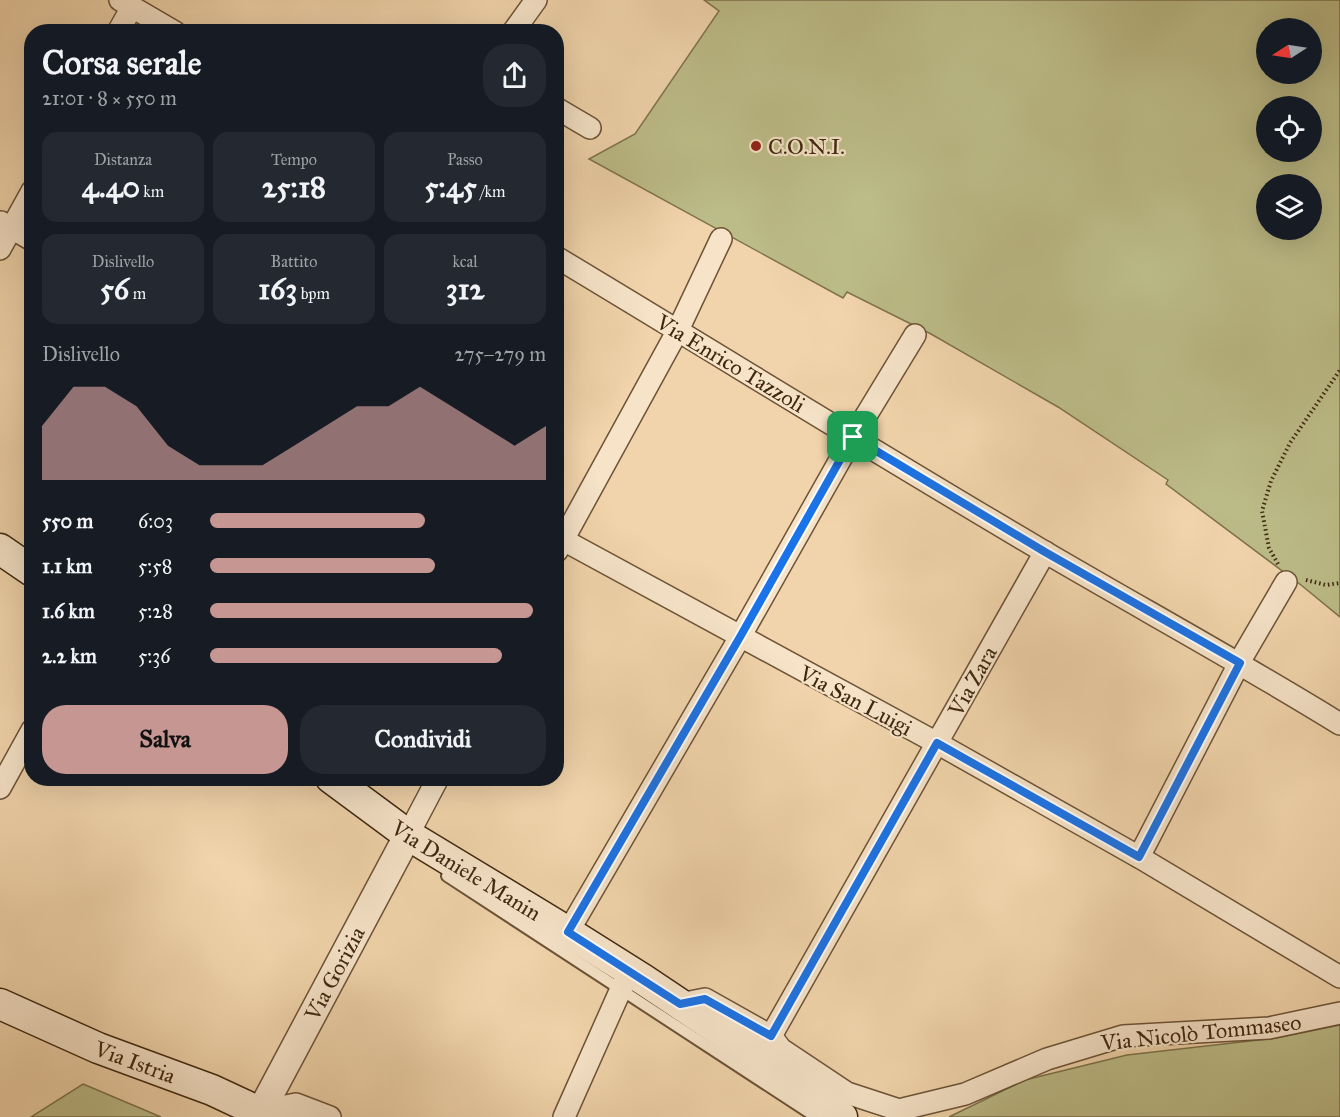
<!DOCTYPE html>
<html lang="it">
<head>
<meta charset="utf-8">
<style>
	body { margin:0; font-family:"IM FELL Great Primer",serif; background:#242831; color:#f1f3f6; height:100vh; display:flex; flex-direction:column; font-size:22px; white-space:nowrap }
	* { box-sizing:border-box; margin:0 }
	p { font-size:20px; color:#9ea1a6 }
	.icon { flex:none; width:33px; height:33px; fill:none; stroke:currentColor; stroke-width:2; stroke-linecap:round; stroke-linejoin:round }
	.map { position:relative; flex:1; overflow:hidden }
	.panel { position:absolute; left:24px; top:24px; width:540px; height:762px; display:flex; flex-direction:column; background:#171b24; border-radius:24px; box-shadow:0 6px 24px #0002 }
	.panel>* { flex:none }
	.needle { width:39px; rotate:258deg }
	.fabs { position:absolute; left:1256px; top:18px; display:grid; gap:12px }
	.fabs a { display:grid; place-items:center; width:66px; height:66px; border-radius:50%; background:#171b24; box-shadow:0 6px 24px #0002; font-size:30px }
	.pin { position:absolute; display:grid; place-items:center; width:51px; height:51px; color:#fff; margin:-26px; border-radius:12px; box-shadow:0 3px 9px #0006 }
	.round { display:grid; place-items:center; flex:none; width:63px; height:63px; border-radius:24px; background:#242831 }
	.headline { display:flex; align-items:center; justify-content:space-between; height:102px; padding:0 18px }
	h1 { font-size:33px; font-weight:700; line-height:45px }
	.metrics { display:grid; grid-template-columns:repeat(3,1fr); gap:9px; height:102px; padding:6px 18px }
	.metrics div { display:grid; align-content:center; border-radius:15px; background:#242831; text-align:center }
	.metrics b { font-size:30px; font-weight:700 }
	.metrics small { font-size:16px; font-weight:400 }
	.metrics p { font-size:16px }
	.chart { height:168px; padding:12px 18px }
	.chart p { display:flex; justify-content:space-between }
	.chart svg { width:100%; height:108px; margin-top:6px; fill:#c59692; opacity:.7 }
	.button { display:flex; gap:12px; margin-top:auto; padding:12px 18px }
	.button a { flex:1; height:69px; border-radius:24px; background:#c59692; color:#111; font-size:24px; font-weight:700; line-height:69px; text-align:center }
	.button a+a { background:#242831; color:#f1f3f6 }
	ul { padding:0 18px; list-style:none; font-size:20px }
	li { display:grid; grid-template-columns:96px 72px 1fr; align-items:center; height:45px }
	li i { height:15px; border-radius:8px; background:#c59692 }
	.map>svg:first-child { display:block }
</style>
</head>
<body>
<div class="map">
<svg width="1340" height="1117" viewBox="0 0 1340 1117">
	<rect width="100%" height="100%" fill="#f1d4ab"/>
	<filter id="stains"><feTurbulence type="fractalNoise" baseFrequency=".00333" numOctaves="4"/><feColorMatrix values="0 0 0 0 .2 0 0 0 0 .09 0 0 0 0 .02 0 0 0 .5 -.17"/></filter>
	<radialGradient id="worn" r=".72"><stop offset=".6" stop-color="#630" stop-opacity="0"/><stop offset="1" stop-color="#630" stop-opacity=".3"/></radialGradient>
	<!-- green -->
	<g fill="#bcbc88" stroke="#7e724c" stroke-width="1.5" fill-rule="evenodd">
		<path d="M 704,0 L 1340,0 L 1340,617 L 1301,585 L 1166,484 L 1168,480 L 1058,407 L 931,334 L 847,292 L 843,298 L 589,159 L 635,134 L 719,11 ZM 1266,28 L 1311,28 L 1311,74 L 1266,74 ZM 1266,106 L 1311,106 L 1311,152 L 1266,152 ZM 1266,184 L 1311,184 L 1311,230 L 1266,230 Z"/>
		<polygon points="1340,1025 1340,1117 949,1117 1025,1080 1127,1055 1276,1038"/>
		<polygon points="83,1084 161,1117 31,1117"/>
	</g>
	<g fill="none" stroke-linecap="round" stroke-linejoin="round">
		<!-- service casing -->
		<g stroke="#6c5337" stroke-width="14">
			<g id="service">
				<polyline points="447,876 816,1117"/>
				<polyline points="278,1114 299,1117"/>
			</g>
		</g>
		<!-- minor casing -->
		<g stroke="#6c5337" stroke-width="24">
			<g id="minor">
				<polyline points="120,0 175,32"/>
				<polyline points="118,32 132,7"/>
				<polyline points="513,32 536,0"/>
				<polyline points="556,108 590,128"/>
				<polyline points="1,222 32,240"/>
				<polyline points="0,249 32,191"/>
				<path d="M 556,257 C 719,355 880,455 1043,551 C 1142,609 1243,664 1340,724"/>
				<polyline points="556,536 937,743 1139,857 1340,977"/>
				<polyline points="557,551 678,330 721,239"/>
				<polyline points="0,788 32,730"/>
				<polyline points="408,835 438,778"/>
				<polyline points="1139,857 1244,654 1286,582"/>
				<polyline points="568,932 740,637 853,437 915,335"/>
				<polyline points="680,1004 705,999 771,1036 1045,552"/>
				<polyline points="771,1036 781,1049 847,1093 899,1110 965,1094 1047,1059 1123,1036 1269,1028 1340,1013"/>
				<polyline points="261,1111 296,1104 330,1117"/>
				<polyline points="564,1117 629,971"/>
			</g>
		</g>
		<!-- tertiary casing -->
		<g stroke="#6c5337" stroke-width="30">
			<g id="tertiary">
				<path id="s1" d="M 261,1111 L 408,835"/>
			</g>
		</g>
		<!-- secondary casing -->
		<g stroke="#3f2810" stroke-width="33">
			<g id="secondary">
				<polyline points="0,549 32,571"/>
				<path id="s2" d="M 331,778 L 408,835 L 568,932 L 644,980 L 756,1055 L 842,1117"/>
				<path id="s3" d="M 0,1004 L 98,1048 L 212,1090 L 270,1117"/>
			</g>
		</g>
		<!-- path -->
		<g stroke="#3f2810" stroke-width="4" stroke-dasharray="1.5 3" stroke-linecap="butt">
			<polyline points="1278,564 1269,548 1262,511 1271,481 1290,443 1340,370"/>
			<polyline points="1306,580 1326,585 1340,583"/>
		</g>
		<!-- service -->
		<use href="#service" stroke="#f6e3c8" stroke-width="10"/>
		<!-- minor -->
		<use href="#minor" stroke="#f6e3c8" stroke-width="21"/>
		<!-- tertiary -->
		<use href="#tertiary" stroke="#f6e3c8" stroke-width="27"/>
		<!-- secondary -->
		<use href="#secondary" stroke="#f6e3c8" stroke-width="30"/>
	</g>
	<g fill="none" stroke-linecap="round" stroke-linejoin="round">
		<!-- route casing -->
		<g stroke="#fff" stroke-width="12">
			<polygon id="route" points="853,437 1045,552 1240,663 1139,857 937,743 771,1036 705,999 680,1004 568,932 740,637"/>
		</g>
		<!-- route -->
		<use href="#route" stroke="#1a73e8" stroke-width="8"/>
	</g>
	<!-- markers -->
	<circle fill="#8f2418" stroke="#f6e3c8" stroke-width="2" cx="756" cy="146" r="6"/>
	<g text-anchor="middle" stroke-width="4.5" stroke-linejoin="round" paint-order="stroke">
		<!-- poi labels -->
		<g font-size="22" fill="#3f2810" stroke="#f6e3c8" text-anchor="start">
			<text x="768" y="154">C.O.N.I.</text>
		</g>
		<!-- street labels -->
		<g font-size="22" fill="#3f2810" stroke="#f6e3c8">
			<text transform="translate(731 363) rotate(31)" y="8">Via Enrico Tazzoli</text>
			<text transform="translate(972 681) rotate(-61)" y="8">Via Zara</text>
			<text transform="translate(856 700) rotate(28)" y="8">Via San Luigi</text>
			<text dy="8" stroke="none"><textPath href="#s2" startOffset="164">Via Daniele Manin</textPath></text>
			<text dy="8" stroke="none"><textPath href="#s1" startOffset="156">Via Gorizia</textPath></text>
			<text transform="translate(1201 1032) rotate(-6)" y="8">Via Nicolò Tommaseo</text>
			<text dy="8" stroke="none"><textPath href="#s3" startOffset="147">Via Istria</textPath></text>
		</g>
	</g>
	<rect width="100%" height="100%" filter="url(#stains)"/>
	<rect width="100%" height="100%" fill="url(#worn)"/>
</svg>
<div class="fabs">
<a><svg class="needle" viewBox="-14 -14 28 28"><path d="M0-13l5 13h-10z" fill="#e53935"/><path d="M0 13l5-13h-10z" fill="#9ea1a6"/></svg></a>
<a><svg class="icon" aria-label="locate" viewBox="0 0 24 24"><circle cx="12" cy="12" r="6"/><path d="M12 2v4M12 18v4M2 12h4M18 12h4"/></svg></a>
<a><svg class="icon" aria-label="layers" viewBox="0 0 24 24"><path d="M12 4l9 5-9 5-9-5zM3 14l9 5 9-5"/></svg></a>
</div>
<div class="pin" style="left:853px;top:437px;background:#1e9e55"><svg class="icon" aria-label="arrive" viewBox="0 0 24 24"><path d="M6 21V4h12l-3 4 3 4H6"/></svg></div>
<section class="panel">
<div class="headline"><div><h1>Corsa serale</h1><p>21:01 · 8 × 550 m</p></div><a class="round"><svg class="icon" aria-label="share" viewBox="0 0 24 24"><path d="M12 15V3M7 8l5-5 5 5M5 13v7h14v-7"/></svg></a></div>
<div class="metrics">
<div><p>Distanza</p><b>4.40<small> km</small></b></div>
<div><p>Tempo</p><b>25:18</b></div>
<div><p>Passo</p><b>5:45<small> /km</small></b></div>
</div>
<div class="metrics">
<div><p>Dislivello</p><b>56<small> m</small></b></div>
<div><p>Battito</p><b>163<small> bpm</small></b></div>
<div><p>kcal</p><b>312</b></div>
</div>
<div class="chart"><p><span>Dislivello</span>275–279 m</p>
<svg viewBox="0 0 160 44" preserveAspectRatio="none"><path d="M0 44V22L10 6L20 6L30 14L40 30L50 38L60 38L70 38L80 30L90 22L100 14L110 14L120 6L130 14L140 22L150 30L160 22V44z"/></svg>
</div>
<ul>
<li><b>550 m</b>6:03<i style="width:64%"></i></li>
<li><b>1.1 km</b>5:58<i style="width:67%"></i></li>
<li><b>1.6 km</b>5:28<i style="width:96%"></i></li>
<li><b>2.2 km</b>5:36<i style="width:87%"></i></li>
</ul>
<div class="button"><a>Salva</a><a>Condividi</a></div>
</section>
</div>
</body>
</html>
